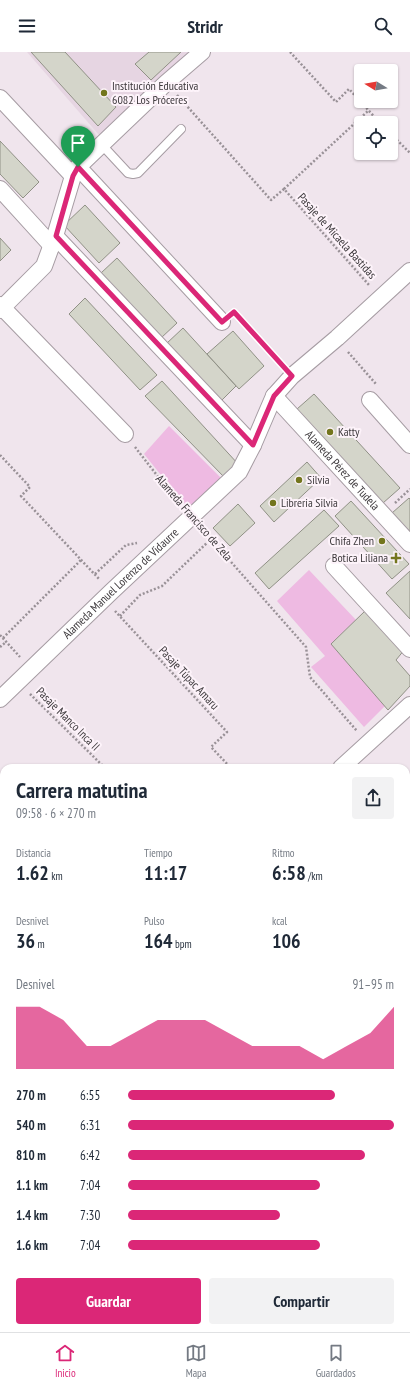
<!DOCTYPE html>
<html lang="es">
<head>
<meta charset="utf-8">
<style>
	body { margin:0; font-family:"PT Sans Narrow",sans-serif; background:#f2f2f3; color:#1f2937; height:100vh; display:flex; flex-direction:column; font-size:15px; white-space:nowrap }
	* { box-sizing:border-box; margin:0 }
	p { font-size:13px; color:#747a83 }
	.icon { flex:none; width:22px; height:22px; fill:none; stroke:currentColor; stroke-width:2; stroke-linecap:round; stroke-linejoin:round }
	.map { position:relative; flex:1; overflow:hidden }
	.details { position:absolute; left:0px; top:712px; width:410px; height:568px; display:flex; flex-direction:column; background:#fff; border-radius:12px 12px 0 0; box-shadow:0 1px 3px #0004 }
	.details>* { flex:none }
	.needle { width:26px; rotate:281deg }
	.tools { position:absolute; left:354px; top:12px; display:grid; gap:8px }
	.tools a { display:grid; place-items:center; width:44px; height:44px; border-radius:4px; background:#fff; box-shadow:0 1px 3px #0004; font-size:20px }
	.pin { position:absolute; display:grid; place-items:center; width:34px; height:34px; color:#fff; margin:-41px -17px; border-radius:50% 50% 50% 0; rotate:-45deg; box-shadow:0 0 4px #0007 }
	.pin .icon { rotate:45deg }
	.round { display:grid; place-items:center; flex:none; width:42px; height:42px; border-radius:4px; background:#f2f2f3 }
	.head { display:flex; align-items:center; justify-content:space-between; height:68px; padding:0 16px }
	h1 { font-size:22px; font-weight:700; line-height:30px }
	.stats { display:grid; grid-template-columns:repeat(3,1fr); gap:6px; height:68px; padding:4px 16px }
	.stats div { display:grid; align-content:center }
	.stats b { font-size:20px; font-weight:700 }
	.stats small { font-size:11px; font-weight:400 }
	.stats p { font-size:11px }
	.chart { height:112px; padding:8px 16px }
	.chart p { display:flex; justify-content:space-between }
	.chart svg { width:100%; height:72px; margin-top:4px; fill:#db2777; opacity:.7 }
	.primary-button { display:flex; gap:8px; margin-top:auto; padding:8px 16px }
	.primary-button a { flex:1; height:46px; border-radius:4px; background:#db2777; color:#fff; font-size:16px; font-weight:700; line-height:46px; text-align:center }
	.primary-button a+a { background:#f2f2f3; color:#1f2937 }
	ul { padding:0 16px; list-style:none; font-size:13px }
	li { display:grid; grid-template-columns:64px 48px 1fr; align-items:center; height:30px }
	li i { height:10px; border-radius:5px; background:#db2777 }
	header { display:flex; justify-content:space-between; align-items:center; height:52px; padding:0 16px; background:#fff; font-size:18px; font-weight:700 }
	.menu { display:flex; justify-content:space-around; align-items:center; height:56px; border-top:1px solid #e0e1e3; background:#fff; font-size:11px; color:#747a83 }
	.menu a { display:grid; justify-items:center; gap:2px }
	.menu .on { color:#db2777 }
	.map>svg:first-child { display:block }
</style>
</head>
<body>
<header><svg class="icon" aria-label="menu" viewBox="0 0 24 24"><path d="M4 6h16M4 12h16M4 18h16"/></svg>Stridr<svg class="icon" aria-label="search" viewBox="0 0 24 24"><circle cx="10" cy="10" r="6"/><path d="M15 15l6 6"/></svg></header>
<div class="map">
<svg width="410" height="1280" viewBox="0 0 410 1280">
	<rect width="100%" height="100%" fill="#f0e5ed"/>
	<!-- built -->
	<polygon fill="#e6d5e2" points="27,0 191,0 99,83"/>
	<!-- green -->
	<g fill="#eebae2">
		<polygon points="169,374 224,429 190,459 144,402"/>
		<polygon points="309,518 356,568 331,592 385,654 364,675 311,615 325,604 277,549"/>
		<polygon points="0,1119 4,1123 4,1154 0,1150"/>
		<polygon points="219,1276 255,1276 262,1280 222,1280 216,1279"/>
	</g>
	<!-- building -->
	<g fill="#d4d5ca" stroke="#909186">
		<polygon points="31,0 65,0 116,55 98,74"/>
		<polygon points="149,0 181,0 151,28 135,12"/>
		<polygon points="0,89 39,130 23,146 0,122"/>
		<polygon points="85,153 120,191 99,211 64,173"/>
		<polygon points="0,186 11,198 0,209"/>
		<polygon points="117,206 177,271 161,286 101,221"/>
		<polygon points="85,246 157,323 140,338 69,262"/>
		<polygon points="183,276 236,334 220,350 166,292"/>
		<polygon points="233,279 264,314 239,337 207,302"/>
		<polygon points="162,329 239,413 225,426 145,344"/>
		<polygon points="314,342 400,436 383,451 297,357"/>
		<polygon points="307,410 321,426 274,470 260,454"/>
		<polygon points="409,446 410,447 410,480 392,461"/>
		<polygon points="351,449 409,512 392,527 335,464"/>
		<polygon points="238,452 255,471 230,494 213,476"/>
		<polygon points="324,458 339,474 269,537 255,521"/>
		<polygon points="410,519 410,567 386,541"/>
		<polygon points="365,559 405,597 396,608 410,624 410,634 388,658 331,592"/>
		<polygon points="406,776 410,781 410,850 406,854"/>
		<polygon points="410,903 410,975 406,979 406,907"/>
		<polygon points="410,1029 410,1084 406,1088 406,1032"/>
	</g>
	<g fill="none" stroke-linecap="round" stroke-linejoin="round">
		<!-- lane casing -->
		<g stroke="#a69ca3" stroke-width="10">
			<g id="lane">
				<polyline points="102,93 128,121 133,122 138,121 181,77"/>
				<polyline points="406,1156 410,1152"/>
				<polyline points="406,1235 410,1232"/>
				<polyline points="315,1276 348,1280"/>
			</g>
		</g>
		<!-- street casing -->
		<g stroke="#a69ca3" stroke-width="18">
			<g id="street">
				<polyline points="0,46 73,124"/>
				<polyline points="78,115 222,270"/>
				<polyline points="0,137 52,194"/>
				<polyline points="55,184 253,393"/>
				<polyline points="0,253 125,382"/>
				<polyline points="0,258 44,214 55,184 73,124 78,115 166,31 202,0"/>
				<path id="s1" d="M 274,344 L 410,492"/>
				<polyline points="370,348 410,393"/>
				<polyline points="334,514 410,597"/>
				<path id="s2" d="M 0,647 L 111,540 L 239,420 L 253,393 L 274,344 L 292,324 L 337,286 L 410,219"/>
				<polyline points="341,716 410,653"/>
				<polyline points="406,990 410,987"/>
				<polyline points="0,1030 4,1026"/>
				<polyline points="56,1276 58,1280"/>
				<polyline points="71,1280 71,1276"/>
			</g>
		</g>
		<!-- secondary casing -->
		<g stroke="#a69ca3" stroke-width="24">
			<g id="secondary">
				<polyline points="0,1095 4,1099"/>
				<polyline points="0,1169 4,1173"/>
				<polyline points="153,1276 157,1280"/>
				<polyline points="183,1276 187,1280"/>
			</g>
		</g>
		<!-- path -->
		<g stroke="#999197" stroke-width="2.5" stroke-dasharray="2 2" stroke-linecap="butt">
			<polyline points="290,0 336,50 349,37 380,71"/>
			<polyline points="177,43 271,148 284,137 369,233"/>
			<polyline points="391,82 410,101"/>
			<polyline points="284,137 369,58"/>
			<polyline points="239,266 281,312"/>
			<polyline points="348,300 376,332"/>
			<polyline points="135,395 180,453"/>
			<polyline points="0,403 30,435 21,444 100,528"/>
			<polyline points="395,451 410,437"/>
			<polyline points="202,477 306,595 310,625 357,679"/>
			<polyline points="95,522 126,493 137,491"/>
			<polyline points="115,559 227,680 211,695 231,716"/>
			<polyline points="120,564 140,543 162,534 211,487"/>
			<polyline points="0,583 20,605"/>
			<polyline points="3,586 81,508"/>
			<polyline points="0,595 6,590"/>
			<polyline points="30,642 105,716"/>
			<polyline points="0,773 4,777"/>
			<polyline points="0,960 4,965"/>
			<polyline points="406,1027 410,1023"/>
		</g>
		<!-- lane -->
		<use href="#lane" stroke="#fff" stroke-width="8"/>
		<!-- street -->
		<use href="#street" stroke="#fff" stroke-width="16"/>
		<!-- secondary -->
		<use href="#secondary" stroke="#fff" stroke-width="22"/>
	</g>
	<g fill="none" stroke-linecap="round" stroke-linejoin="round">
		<!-- route casing -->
		<g stroke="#fff" stroke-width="8">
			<polygon id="route" points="78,115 222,270 234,260 292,324 274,344 253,393 56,184 73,124"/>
		</g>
		<!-- route -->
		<use href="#route" stroke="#db2777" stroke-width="5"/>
	</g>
	<!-- markers -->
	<g fill="#73761d" stroke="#fdf3fa" stroke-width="1.5">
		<circle cx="104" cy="41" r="4"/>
		<circle cx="330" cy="380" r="4"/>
		<circle cx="299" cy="428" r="4"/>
		<circle cx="273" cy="451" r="4"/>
		<circle cx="382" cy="489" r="4"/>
		<path d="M394 500h4v4h4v4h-4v4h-4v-4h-4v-4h4z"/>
	</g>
	<g text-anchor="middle" stroke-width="4" stroke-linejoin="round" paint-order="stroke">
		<!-- poi labels -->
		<g font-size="12" fill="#3d393c" stroke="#fdf3fa" text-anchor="start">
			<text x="112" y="38">Institución Educativa<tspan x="112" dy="14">6082 Los Próceres</tspan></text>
			<text x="338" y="384">Katty</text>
			<text x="307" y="432">Silvia</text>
			<text x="281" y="455">Libreria Silvia</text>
			<text x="374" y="493" text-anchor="end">Chifa Zhen</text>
			<text x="388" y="510" text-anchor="end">Botica Liliana</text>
		</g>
		<!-- street labels -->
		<g font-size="12" fill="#3d393c" stroke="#fdf3fa">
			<text transform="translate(337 184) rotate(48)" y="4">Pasaje de Micaela Bastidas</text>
			<text dy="4" stroke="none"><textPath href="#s1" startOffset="101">Alameda Pérez de Tudela</textPath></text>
			<text transform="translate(194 466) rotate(49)" y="4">Alameda Francisco de Zela</text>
			<text dy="4" stroke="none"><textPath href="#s2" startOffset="167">Alameda Manuel Lorenzo de Vidaurre</textPath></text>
			<text transform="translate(189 626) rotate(47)" y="4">Pasaje Túpac Amaru</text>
			<text transform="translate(68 667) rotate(45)" y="4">Pasaje Manco Inca II</text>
		</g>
	</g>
</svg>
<div class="tools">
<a><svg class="needle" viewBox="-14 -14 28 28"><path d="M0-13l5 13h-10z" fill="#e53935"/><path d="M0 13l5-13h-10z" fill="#747a83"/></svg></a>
<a><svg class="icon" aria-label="locate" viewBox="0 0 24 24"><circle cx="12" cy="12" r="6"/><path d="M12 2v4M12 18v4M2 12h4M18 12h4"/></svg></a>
</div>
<div class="pin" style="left:78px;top:115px;background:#1e9e55"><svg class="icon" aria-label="arrive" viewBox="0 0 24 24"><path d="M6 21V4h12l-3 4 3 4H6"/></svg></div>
<section class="details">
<div class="head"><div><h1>Carrera matutina</h1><p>09:58 · 6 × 270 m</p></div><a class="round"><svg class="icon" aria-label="share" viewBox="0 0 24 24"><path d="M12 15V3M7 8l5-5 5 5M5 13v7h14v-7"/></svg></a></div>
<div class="stats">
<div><p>Distancia</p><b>1.62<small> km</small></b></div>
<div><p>Tiempo</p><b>11:17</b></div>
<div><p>Ritmo</p><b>6:58<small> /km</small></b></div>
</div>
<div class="stats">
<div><p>Desnivel</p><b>36<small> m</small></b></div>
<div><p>Pulso</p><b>164<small> bpm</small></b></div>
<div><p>kcal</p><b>106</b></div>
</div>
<div class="chart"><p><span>Desnivel</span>91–95 m</p>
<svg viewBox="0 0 160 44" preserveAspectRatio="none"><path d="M0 44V6L10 6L20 14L30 30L40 30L50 22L60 14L70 14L80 14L90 22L100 30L110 30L120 30L130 38L140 30L150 22L160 6V44z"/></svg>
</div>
<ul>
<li><b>270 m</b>6:55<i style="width:78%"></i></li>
<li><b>540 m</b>6:31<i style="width:100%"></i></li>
<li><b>810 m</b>6:42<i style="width:89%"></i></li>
<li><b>1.1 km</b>7:04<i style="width:72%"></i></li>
<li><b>1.4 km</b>7:30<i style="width:57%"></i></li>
<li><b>1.6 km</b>7:04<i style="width:72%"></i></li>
</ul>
<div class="primary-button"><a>Guardar</a><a>Compartir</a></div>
</section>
</div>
<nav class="menu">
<a class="on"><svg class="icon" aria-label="home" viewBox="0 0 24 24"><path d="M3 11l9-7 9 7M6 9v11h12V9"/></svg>Inicio</a>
<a><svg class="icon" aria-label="map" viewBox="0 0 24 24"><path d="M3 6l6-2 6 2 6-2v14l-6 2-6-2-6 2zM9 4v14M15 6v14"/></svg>Mapa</a>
<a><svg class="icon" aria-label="saved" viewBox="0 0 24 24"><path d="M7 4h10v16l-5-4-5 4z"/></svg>Guardados</a>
</nav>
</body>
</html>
